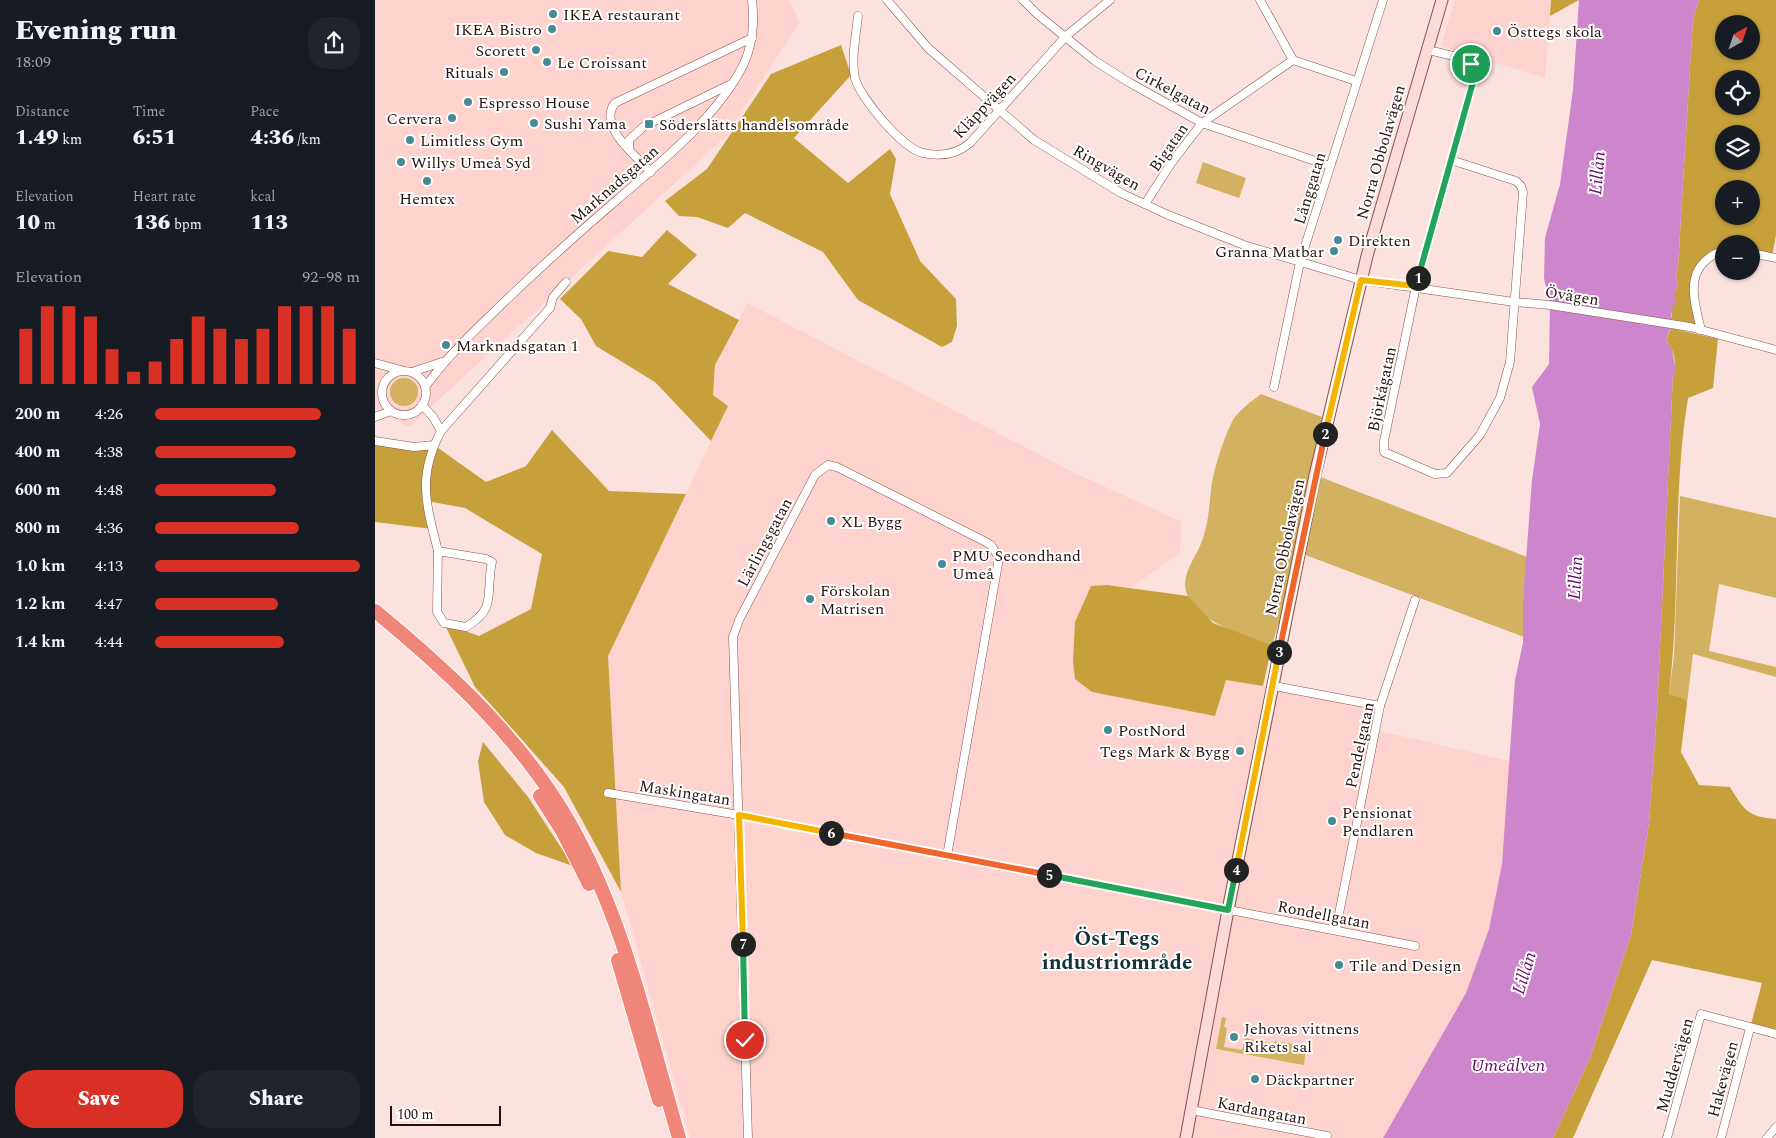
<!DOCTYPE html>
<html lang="en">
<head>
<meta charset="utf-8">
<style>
	body { margin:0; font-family:Spectral,serif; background:#20242c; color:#f1f3f6; height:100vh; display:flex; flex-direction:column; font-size:19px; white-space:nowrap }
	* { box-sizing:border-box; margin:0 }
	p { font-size:16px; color:#9ea1a6 }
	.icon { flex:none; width:28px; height:28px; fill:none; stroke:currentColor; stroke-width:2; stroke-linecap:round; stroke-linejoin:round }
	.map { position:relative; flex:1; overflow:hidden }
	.panel { display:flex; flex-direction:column; background:#171b24; width:375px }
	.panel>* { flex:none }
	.needle { width:32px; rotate:40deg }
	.fabs { position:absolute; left:1340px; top:15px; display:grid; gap:10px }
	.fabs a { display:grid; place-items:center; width:45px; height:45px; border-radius:50%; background:#171b24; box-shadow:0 1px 4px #0004; font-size:25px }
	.scale { position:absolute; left:15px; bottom:12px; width:111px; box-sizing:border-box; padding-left:5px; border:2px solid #26110e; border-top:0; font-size:14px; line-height:18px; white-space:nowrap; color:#26110e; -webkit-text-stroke:4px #fff; paint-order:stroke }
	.pin { position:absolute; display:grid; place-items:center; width:42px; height:42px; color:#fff; margin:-21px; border:2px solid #fff; border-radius:50%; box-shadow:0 1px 5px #0007 }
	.km { position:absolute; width:25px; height:25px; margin:-12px; border-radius:50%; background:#222; color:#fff; font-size:14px; line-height:25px; text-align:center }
	.round { display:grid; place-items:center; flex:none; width:52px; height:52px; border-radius:20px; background:#20242c }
	.summary { display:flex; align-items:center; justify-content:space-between; height:85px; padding:0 15px }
	h1 { font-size:28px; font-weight:800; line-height:38px }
	.figures { display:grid; grid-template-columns:repeat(3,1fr); gap:8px; height:85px; padding:5px 15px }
	.figures div { display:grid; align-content:center }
	.figures b { font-size:21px; font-weight:800 }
	.figures small { font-size:14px; font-weight:400 }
	.figures p { font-size:14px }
	.chart { height:140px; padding:10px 15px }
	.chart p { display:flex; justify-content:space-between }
	.chart svg { width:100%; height:90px; margin-top:5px; stroke:#d93025; stroke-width:6 }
	.cta { display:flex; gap:10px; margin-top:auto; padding:10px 15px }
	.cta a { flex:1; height:58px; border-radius:20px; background:#d93025; color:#fff; font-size:20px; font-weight:800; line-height:58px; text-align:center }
	.cta a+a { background:#20242c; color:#f1f3f6 }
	ul { padding:0 15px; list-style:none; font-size:16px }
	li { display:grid; grid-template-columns:80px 60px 1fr; align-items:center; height:38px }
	li i { height:12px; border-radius:6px; background:#d93025 }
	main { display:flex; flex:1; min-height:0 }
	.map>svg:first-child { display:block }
</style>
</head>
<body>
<main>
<section class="panel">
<div class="summary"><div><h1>Evening run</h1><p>18:09</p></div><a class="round"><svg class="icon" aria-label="share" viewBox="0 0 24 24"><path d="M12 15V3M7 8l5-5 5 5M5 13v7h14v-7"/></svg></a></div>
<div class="figures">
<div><p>Distance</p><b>1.49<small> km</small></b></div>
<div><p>Time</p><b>6:51</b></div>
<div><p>Pace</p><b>4:36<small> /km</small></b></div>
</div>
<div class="figures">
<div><p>Elevation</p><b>10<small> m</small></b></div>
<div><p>Heart rate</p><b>136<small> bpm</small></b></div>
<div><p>kcal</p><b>113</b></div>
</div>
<div class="chart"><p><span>Elevation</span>92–98 m</p>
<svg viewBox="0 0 160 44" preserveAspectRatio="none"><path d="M5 44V17M15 44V6M25 44V6M35 44V11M45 44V27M55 44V38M65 44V33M75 44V22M85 44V11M95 44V17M105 44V22M115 44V17M125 44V6M135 44V6M145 44V6M155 44V17"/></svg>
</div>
<ul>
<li><b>200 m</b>4:26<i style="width:81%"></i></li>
<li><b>400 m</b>4:38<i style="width:69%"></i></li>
<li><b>600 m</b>4:48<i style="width:59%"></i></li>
<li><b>800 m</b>4:36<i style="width:70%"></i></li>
<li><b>1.0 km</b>4:13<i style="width:100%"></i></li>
<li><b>1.2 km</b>4:47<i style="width:60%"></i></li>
<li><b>1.4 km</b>4:44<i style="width:63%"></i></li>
</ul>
<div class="cta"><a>Save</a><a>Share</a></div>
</section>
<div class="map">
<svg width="1401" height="1138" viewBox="0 0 1401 1138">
	<rect width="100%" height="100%" fill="#fce2de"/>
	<!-- built -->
	<g fill="#fed3cd">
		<polygon points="0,0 414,0 425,22 350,137 34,427 0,409"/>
		<polygon points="1080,0 1176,0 1170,78 1066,46"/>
		<polygon points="372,303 700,473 807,522 805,553 757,587 732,585 840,716 851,679 1005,706 1001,730 1135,761 1127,864 1114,929 1091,993 1008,1138 315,1138 246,892 233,656 353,406 338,395 340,365"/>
	</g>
	<!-- green -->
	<g fill="#d2b160">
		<polygon points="828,162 871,178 864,198 821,183"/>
		<circle cx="29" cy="392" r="14"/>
		<path d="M 886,394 L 947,417 L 935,473 L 1152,557 L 1148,600 L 1149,637 L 925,553 L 897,645 C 868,634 829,626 813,596 C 804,579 818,561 825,546 C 833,528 834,509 836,490 C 838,471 849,437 858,420 C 864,410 876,402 886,394 Z"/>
		<polygon points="1305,496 1401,518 1401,598 1344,584 1334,651 1401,667 1401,677 1318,654 1312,703 1309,698 1294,694 1299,656"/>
		<polygon points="847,1017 851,1018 849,1027 852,1028 849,1047 867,1050 870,1038 898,1044 900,1041 931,1046 929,1065 841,1049"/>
	</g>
	<!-- forest -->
	<g fill="#c6a03b" fill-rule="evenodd">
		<polygon points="1176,0 1204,0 1175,16"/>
		<path d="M 1324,0 L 1401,0 L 1401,235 L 1397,257 L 1376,253 L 1376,244 L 1349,244 L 1349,250 L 1339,254 L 1318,281 L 1326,330 L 1298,321 C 1295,313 1298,300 1299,291 L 1303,288 L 1301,274 L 1303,266 L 1318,18 ZM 1349,24 L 1376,24 L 1376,51 L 1349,51 ZM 1349,79 L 1376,79 L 1376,106 L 1349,106 ZM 1349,134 L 1376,134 L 1376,161 L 1349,161 ZM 1349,189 L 1376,189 L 1376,216 L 1349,216 Z"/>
		<polygon points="466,45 476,75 419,138 473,183 515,149 521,159 515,194 545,261 581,299 582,326 577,342 567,347 483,300 448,252 370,213 353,228 322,217 304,216 290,201 332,169 396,74"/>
		<polygon points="292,230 322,255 293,284 364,320 340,365 338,395 353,406 336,441 280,382 221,346 206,319 185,299 233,251 267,257"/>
		<path d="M 1296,328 L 1343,339 L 1338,388 L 1313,398 C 1297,495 1306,595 1294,694 L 1309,698 L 1312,703 L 1306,752 L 1324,785 L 1355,787 C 1369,810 1373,817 1401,819 L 1401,1034 L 1375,1028 L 1387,983 L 1277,960 L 1198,1138 L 1178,1138 L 1215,1058 L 1256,935 L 1274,823 L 1282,710 L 1298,375 C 1302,363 1299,349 1291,340 Z"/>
		<polygon points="177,430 234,491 311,494 233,656 246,892 189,787 100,687 69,623 104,636 156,609 167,554 90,508 52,501 57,529 0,522 0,441 59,445 111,482 151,466"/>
		<polygon points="732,585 813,596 838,623 897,645 888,686 851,680 840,716 717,692 700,679 698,661 700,622 716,586"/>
		<polygon points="108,742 153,797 198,866 161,853 130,835 109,802 103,761"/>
	</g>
	<!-- water -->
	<polygon fill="#cd86cb" points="1204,0 1324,0 1318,18 1303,266 1301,274 1303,288 1299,291 1301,300 1296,315 1298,321 1291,340 1297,349 1301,372 1298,375 1282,710 1274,823 1256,935 1215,1058 1178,1138 1008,1138 1091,993 1114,929 1127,864 1140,680 1148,643 1148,600 1157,480 1165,424 1157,387 1174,364 1175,305 1169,278 1170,238 1185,184 1198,90"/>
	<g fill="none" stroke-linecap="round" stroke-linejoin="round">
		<!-- street casing -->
		<g stroke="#89544d" stroke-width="9">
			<g id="street">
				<polyline points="512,0 553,48 659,140 746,193 791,214 869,245 986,280 1139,302 1175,305 1315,327 1401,350"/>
				<polyline points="648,0 662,14 720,61 755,83 827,123 955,166"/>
				<polyline points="885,0 918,60 981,81"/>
				<path d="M 483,16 C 481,36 476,59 480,78 C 485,98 528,149 548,153 C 566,157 582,154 595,143 L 691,36 L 735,0"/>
				<path d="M 1053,50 C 1067,54 1100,57 1100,75 L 1041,286 L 1009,441 L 1009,452 L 1060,474 L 1072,473 L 1105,435 L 1125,398 L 1135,362 L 1148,192 L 1146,186 L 1141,181 L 1076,160"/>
				<polyline points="254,148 254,140 268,127 354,85"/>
				<path d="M 276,172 C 261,156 222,126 240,103 L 377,38"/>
				<polyline points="770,204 797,162 827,123 918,60"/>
				<polyline points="1376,253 1401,258"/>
				<path d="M 1326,330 C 1318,296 1308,265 1349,250"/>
				<polyline points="0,363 26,370"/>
				<circle cx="29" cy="393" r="22"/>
				<polyline points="37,372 67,362"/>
				<path d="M 50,387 C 71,358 96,334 122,309 C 161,271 201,235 243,199 C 285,163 336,122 364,73 C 377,51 380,25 377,0"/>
				<polyline points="899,387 925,262 1008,0"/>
				<polyline points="47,405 58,417 66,431"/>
				<polyline points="0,417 16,411"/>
				<polyline points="0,441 39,447 59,445"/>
				<path d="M 63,551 C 51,503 42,477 66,431 L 175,308 L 178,297 L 191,282"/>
				<path d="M 63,551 L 111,559 L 117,562 C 110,593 123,608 91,627 L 69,623 L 62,612 Z"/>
				<polyline points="899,686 1005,706"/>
				<polyline points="233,793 364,815 1040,946"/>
				<polyline points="961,929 1005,706 1040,600"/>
				<polyline points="816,1110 952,1136"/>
				<polyline points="373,1138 358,637 364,620 440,475 453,465 462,467 609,541 616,545 624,558 572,856"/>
				<polyline points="1292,1138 1326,1014 1401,1034"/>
				<polyline points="1346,1138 1375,1028"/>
				<polyline points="1392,1138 1401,1127"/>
			</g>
		</g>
		<!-- secondary casing -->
		<g stroke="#89544d" stroke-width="13">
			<polyline id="secondary" points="811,1138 853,910 940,475 992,256 1067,0"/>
		</g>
		<!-- highway casing -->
		<g stroke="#fff" stroke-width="16">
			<g id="highway">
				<path d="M 0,611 C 75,673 147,739 195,824 C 250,921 273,1032 304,1138"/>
				<polyline points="165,796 188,832 214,884"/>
				<polyline points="243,960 284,1100"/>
			</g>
		</g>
		<!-- street -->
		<use href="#street" stroke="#fff" stroke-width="8"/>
		<!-- secondary -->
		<use href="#secondary" stroke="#fadbd7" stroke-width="11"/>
		<!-- highway -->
		<use href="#highway" stroke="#f0867a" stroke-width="14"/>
	</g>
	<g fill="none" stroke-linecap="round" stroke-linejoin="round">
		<!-- split-1 casing -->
		<g stroke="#fff" stroke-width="10">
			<polyline id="split-1" points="1043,278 1100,75 1096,64"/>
		</g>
		<!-- split-2 casing -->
		<g stroke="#fff" stroke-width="10">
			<polyline id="split-2" points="950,434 986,280 1041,286 1043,278"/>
		</g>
		<!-- split-3 casing -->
		<g stroke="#fff" stroke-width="10">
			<polyline id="split-3" points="904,652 950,434"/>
		</g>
		<!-- split-4 casing -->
		<g stroke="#fff" stroke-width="10">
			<polyline id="split-4" points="861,870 904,652"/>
		</g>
		<!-- split-5 casing -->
		<g stroke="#fff" stroke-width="10">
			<polyline id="split-5" points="674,875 853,910 861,870"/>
		</g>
		<!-- split-6 casing -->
		<g stroke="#fff" stroke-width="10">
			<polyline id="split-6" points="456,833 674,875"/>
		</g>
		<!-- split-7 casing -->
		<g stroke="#fff" stroke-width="10">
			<polyline id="split-7" points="368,944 364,815 456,833"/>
		</g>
		<!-- split-8 casing -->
		<g stroke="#fff" stroke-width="10">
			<polyline id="split-8" points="368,944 370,1040"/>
		</g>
		<!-- split-1 -->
		<use href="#split-1" stroke="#22a559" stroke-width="6"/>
		<!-- split-2 -->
		<use href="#split-2" stroke="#f5b400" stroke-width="6"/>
		<!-- split-3 -->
		<use href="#split-3" stroke="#f0652b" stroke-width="6"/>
		<!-- split-4 -->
		<use href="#split-4" stroke="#f5b400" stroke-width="6"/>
		<!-- split-5 -->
		<use href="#split-5" stroke="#22a559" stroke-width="6"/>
		<!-- split-6 -->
		<use href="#split-6" stroke="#f0652b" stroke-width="6"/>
		<!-- split-7 -->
		<use href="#split-7" stroke="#f5b400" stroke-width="6"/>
		<!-- split-8 -->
		<use href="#split-8" stroke="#22a559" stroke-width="6"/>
	</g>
	<!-- markers -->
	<g fill="#458b95" stroke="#fff" stroke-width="2">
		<circle cx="178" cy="14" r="5"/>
		<circle cx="177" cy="29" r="5"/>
		<circle cx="1122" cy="31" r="5"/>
		<circle cx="161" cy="50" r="5"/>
		<circle cx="172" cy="62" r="5"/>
		<circle cx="129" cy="72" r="5"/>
		<circle cx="93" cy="102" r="5"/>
		<circle cx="77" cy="118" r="5"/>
		<circle cx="159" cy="123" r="5"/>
		<rect x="269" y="119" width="10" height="10" rx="2.5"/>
		<circle cx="35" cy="140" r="5"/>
		<circle cx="26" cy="162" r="5"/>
		<circle cx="52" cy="181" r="5"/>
		<circle cx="963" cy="240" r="5"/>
		<circle cx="959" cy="251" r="5"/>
		<circle cx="71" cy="345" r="5"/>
		<circle cx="456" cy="521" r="5"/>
		<circle cx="567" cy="564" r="5"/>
		<circle cx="435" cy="599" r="5"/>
		<circle cx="733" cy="730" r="5"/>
		<circle cx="865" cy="751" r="5"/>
		<circle cx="957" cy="821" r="5"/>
		<circle cx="964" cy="965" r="5"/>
		<circle cx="859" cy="1037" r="5"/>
		<circle cx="880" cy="1079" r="5"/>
	</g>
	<g text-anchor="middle" stroke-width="4" stroke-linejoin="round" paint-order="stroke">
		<!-- poi labels -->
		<g font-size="16" fill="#26110e" stroke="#fff" text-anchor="start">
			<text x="188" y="20">IKEA restaurant</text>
			<text x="167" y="35" text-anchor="end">IKEA Bistro</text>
			<text x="1132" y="37">Östtegs skola</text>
			<text x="151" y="56" text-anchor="end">Scorett</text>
			<text x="182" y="68">Le Croissant</text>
			<text x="119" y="78" text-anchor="end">Rituals</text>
			<text x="103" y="108">Espresso House</text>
			<text x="67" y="124" text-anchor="end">Cervera</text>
			<text x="169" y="129">Sushi Yama</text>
			<text x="284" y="130">Söderslätts handelsområde</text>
			<text x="45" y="146">Limitless Gym</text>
			<text x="36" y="168">Willys Umeå Syd</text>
			<text x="52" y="204" text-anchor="middle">Hemtex</text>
			<text x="973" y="246">Direkten</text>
			<text x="949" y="257" text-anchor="end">Granna Matbar</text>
			<text x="81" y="351">Marknadsgatan 1</text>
			<text x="466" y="527">XL Bygg</text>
			<text x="577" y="561">PMU Secondhand<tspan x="577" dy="18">Umeå</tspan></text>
			<text x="445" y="596">Förskolan<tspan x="445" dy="18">Matrisen</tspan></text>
			<text x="743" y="736">PostNord</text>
			<text x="855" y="757" text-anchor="end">Tegs Mark &amp; Bygg</text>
			<text x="967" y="818">Pensionat<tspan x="967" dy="18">Pendlaren</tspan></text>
			<text x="974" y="971">Tile and Design</text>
			<text x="869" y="1034">Jehovas vittnens<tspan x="869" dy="18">Rikets sal</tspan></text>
			<text x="890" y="1085">Däckpartner</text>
		</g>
		<!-- street labels -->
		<g font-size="16" fill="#26110e" stroke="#fff">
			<text transform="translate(798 90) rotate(28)" y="6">Cirkelgatan</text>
			<text transform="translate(609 105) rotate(-47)" y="6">Kläppvägen</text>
			<text transform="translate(793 147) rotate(-55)" y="6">Bigatan</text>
			<text transform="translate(1005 152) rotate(-74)" y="6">Norra Obbolavägen</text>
			<text transform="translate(732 167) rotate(30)" y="6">Ringvägen</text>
			<text transform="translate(239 184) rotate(-41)" y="6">Marknadsgatan</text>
			<text transform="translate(934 188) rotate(-73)" y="6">Långgatan</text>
			<text transform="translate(1197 295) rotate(9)" y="6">Övägen</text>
			<text transform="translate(1006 389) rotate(-78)" y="6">Björkågatan</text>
			<text transform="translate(389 542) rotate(-62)" y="6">Lärlingsgatan</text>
			<text transform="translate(909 547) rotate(-78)" y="6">Norra Obbolavägen</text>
			<text transform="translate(984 745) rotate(-78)" y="6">Pendelgatan</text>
			<text transform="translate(310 792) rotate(9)" y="6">Maskingatan</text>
			<text transform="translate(949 914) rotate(11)" y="6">Rondellgatan</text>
			<text transform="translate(1299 1065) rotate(-74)" y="6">Muddervägen</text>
			<text transform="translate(1347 1079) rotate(-75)" y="6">Hakevägen</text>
			<text transform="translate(887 1110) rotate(11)" y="6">Kardangatan</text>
		</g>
		<!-- water labels -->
		<g font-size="18" font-style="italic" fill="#640b65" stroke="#fff">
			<text transform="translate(1222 173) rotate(-85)" y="6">Lillån</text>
			<text transform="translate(1200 578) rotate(-87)" y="6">Lillån</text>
			<text transform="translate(1149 973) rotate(-73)" y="6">Lillån</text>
			<text x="1133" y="1071">Umeälven</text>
		</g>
		<!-- district labels -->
		<g font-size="21" font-weight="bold" fill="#123439" stroke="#fff">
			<text x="742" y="945">Öst-Tegs<tspan x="742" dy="24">industriområde</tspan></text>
		</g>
	</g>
</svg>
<div class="fabs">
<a><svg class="needle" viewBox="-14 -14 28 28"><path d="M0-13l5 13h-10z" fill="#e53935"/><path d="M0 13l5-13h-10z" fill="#9ea1a6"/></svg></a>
<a><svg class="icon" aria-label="locate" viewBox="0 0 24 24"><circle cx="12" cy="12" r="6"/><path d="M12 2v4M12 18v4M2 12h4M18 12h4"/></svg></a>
<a><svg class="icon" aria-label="layers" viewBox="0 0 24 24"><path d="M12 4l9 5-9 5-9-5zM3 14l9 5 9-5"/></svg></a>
<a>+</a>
<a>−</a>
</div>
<div class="scale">100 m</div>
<div class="pin" style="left:1096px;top:64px;background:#1e9e55"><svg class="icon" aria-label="arrive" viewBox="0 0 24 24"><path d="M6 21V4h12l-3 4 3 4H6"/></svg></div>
<div class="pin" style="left:370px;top:1040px;background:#d93025"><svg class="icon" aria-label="check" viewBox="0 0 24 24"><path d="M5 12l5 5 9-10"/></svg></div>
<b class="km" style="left:1043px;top:278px">1</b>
<b class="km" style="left:950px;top:434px">2</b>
<b class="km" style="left:904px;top:652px">3</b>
<b class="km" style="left:861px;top:870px">4</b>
<b class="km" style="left:674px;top:875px">5</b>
<b class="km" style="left:456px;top:833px">6</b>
<b class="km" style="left:368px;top:944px">7</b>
</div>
</main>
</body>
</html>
